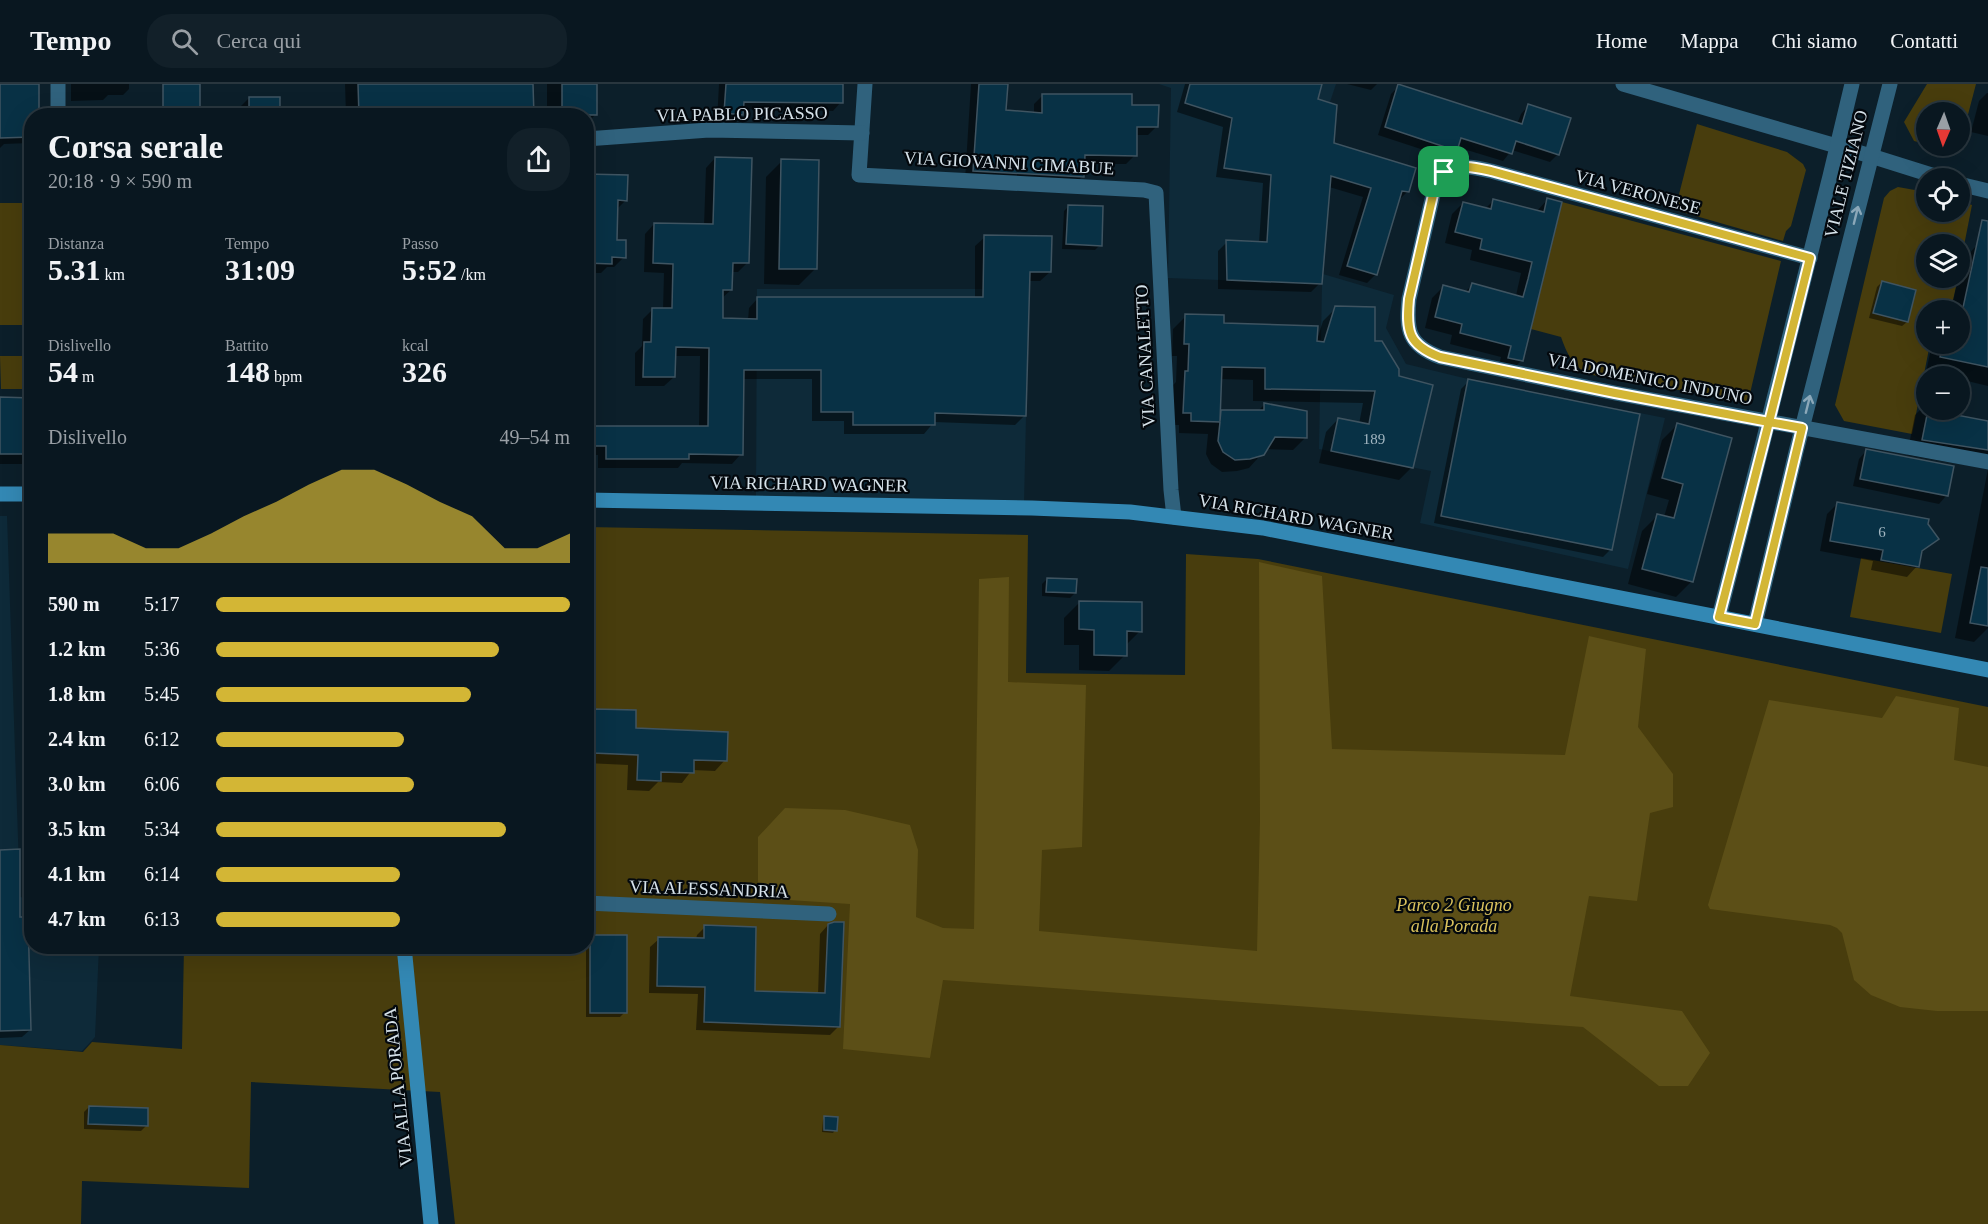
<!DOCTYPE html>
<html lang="it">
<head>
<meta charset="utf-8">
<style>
	body { margin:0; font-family:"Times New Roman",serif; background:#122029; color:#f1f3f6; height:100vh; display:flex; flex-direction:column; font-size:22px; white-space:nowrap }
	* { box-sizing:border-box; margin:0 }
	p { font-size:20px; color:#999fa5 }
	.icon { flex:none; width:33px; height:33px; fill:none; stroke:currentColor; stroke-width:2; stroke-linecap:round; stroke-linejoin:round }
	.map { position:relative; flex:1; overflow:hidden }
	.panel { position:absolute; left:24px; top:24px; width:570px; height:846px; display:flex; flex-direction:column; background:#091720; border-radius:24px; box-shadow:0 6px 24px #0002,0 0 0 2px #29363e }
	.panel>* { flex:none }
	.needle { width:39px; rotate:182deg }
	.fabs { position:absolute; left:1916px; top:18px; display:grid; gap:12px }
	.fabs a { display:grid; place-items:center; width:54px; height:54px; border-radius:50%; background:#091720; box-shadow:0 6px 24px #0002,0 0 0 2px #29363e; font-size:30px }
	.pin { position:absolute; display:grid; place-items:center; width:51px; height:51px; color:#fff; margin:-26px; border-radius:12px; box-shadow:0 3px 9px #0006 }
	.round { display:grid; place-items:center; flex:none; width:63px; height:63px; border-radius:24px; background:#122029 }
	.head { display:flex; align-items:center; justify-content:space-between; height:102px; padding:0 24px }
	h1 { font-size:33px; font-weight:700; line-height:45px }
	.figures { display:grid; grid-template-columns:repeat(3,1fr); gap:9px; height:102px; padding:6px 24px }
	.figures div { display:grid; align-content:center }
	.figures b { font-size:30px; font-weight:700 }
	.figures small { font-size:16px; font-weight:400 }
	.figures p { font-size:16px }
	.chart { height:168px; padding:12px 24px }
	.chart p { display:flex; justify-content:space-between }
	.chart svg { width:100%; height:108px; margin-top:6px; fill:#d3b635; opacity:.7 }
	ul { padding:0 24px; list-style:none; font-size:20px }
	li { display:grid; grid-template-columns:96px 72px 1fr; align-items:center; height:45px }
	li i { height:15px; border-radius:8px; background:#d3b635 }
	header { display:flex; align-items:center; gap:36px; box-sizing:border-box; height:84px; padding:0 30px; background:#091720; border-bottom:2px solid #29363e }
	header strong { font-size:28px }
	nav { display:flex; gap:33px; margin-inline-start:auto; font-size:21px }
	.search { width:420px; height:54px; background:#122029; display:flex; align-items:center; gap:15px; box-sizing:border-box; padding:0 21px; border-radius:24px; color:#999fa5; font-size:22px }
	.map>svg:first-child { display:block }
</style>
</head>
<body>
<header>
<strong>Tempo</strong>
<div class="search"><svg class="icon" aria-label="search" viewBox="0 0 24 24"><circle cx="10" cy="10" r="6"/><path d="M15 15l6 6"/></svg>Cerca qui</div>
<nav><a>Home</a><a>Mappa</a><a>Chi siamo</a><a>Contatti</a></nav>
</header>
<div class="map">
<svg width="1988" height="1140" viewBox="0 0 1988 1140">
	<rect width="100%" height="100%" fill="#0c1f2a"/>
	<!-- built -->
	<g fill="#0e2a39">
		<polygon points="1159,0 1336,0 1330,18 1337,21 1323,190 1394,211 1386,244 1406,280 1468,295 1665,334 1628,485 1420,439 1431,387 1319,365 1322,200 1168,194 1171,4"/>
		<polygon points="757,205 1029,205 1024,419 756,414"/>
		<polygon points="0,432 7,432 20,813 31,815 32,862 99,863 95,953 82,967 0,961"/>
	</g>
	<!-- green -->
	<g fill="#483d0d">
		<polygon points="1927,0 1976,0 1958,69 1930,62 1959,62 1959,28 1926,28 1926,60 1914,57 1904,38"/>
		<polygon points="1697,40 1787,68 1803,80 1806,86 1791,142 1786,147 1783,157 1675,126"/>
		<polygon points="1898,103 1926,108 1926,128 1959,128 1959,117 1972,121 1959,187 1959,160 1926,160 1926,194 1958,194 1951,225 1938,222 1937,226 1926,226 1926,260 1930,260 1912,350 1844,337 1835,321 1884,114 1890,107"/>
		<path d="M 1562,118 L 1781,177 L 1748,318 L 1587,290 C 1572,280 1567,270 1561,253 L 1531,245 Z"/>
		<polygon points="31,119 31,241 0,241 0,119"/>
		<polygon points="0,272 31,272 31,305 1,305"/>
		<polygon points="587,443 1028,451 1026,589 1185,591 1186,470 1258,475 1988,623 1988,1140 455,1140 440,1008 251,998 249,1104 82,1097 81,1140 0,1140 0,961 83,968 92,958 182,965 184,863 586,862"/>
		<polygon points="1861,474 1952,490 1941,549 1850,533"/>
	</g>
	<!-- forest -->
	<g fill="#5c4f17">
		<polygon points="1259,478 1322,492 1332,665 1565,671 1589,552 1646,565 1638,643 1673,690 1673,723 1650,729 1637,817 1589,812 1570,912 1682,927 1710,969 1688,1002 1659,1002 1583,943 943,896 930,974 843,965 850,820 758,814 758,753 785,724 845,726 910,741 918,766 916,833 943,844 974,845 979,495 1009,493 1008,598 1086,601 1082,763 1042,766 1039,847 1257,867 1260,737"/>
		<polygon points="1896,612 1959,624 1954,676 1988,683 1988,927 1937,927 1900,923 1871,911 1854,896 1842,849 1837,844 1830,841 1710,825 1708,821 1769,616 1882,634"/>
	</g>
	<!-- shadow -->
	<g fill="#0007">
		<polygon points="0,0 38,0 32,32 30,59 4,60 0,64"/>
		<polygon points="71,0 129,0 129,5 123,11 108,11 103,16 71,17"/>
		<polygon points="166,0 199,0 199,32 155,32 155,29 164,21"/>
		<polygon points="345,0 532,0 532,32 346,32"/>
		<polygon points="547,0 596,0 595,31 586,40 586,32 547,32"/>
		<polygon points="719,0 842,0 841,18 833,27 742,25 742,30 734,38 717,37"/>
		<polygon points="971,0 1006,0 1005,28 1034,30 1034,20 1043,11 1131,22 1157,42 1148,51 1135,51 1135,71 1126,80 1083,80 1083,92 1074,101 965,96"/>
		<polygon points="1185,0 1320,0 1316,16 1332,60 1407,108 1398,117 1376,190 1367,199 1339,191 1363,113 1329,103 1320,199 1311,208 1218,205 1218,167 1227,158 1259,159 1263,99 1216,93 1223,43 1177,28"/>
		<polygon points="1347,0 1377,0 1371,6"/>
		<polygon points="1399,2 1517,40 1521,30 1528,22 1558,70 1550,78 1512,66 1503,77 1457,63 1448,74 1378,51 1391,10"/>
		<polygon points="1987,9 1988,9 1988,52 1971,48 1979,17"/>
		<polygon points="249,14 281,15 280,32 241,32 241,22"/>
		<polygon points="715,74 747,179 738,188 731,188 731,206 721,215 721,236 748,236 749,224 758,214 975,215 975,162 985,153 1050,188 1040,197 1028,197 1025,331 1015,341 934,338 924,350 844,350 844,337 812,337 812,295 742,295 741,370 732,380 682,379 678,384 598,384 598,371 586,371 586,264 589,264 587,343 699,344 700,272 674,272 674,293 664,302 635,302 635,269 642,262 643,235 652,226 663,226 664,189 644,188 645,150 654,140 704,142 706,84"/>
		<polygon points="782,77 815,185 799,201 764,200 766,93"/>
		<polygon points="586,91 626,116 617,125 616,157 624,173 614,183 607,183 601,189 586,189"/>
		<polygon points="1547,116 1522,276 1511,287 1498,284 1501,273 1450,260 1452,251 1425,244 1432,214 1443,203 1464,209 1472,201 1516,212 1517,207 1521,189 1470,176 1472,166 1445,159 1452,130 1463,119 1485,125 1493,117 1536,128"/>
		<polygon points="1069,122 1100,161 1095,166 1062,165 1064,127"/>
		<polygon points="1977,161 1988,164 1988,302 1959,295 1959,292 1946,292 1926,288 1932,260 1959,260 1959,226 1951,226 1962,177"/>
		<polygon points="1882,198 1907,238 1902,242 1869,234 1877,203"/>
		<polygon points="1336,224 1373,258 1412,383 1399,396 1319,379 1326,348 1338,335 1359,340 1363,319 1253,317 1253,296 1220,295 1219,331 1222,328 1257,328 1265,320 1305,354 1293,366 1266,365 1249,384 1237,387 1222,388 1211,380 1206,370 1208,350 1179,349 1179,341 1172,341 1173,301 1176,298 1177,272 1172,272 1173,245 1186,232 1222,240 1317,256 1323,237"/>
		<polygon points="1469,297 1611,465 1603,473 1434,439 1461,305"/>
		<rect x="0" y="315" width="32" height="65"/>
		<polygon points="1926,320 1926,326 1950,326 1949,331 1988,338 1988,385 1907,371 1915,331"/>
		<polygon points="1677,341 1731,355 1692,497 1676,513 1628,500 1642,447 1658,431 1664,433 1669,416 1647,410 1662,356"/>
		<polygon points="1866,367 1952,383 1946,412 1939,420 1853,402 1859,375"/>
		<polygon points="1988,385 1988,544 1974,558 1955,554"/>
		<polygon points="1838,419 1926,441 1937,455 1920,470 1917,482 1907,493 1871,486 1873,477 1820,467 1827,430"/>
		<polygon points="1047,495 1075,509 1070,514 1042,512 1042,500"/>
		<polygon points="1080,518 1140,547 1125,562 1125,571 1109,587 1079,586 1079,561 1064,561 1064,534"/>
		<polygon points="595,626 634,646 725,676 715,687 692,686 682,699 658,698 649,707 627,706 628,681 586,679 586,635"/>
		<polygon points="0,768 19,835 30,946 22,953 0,954"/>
		<polygon points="828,841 838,943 830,951 696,946 698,910 649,909 650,863 659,855 696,855 697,851 705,843 754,908 818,911 820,850"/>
		<polygon points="591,852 625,928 620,933 586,933 586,856"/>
		<polygon points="89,1023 146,1042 141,1047 84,1045 84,1028"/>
		<polygon points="825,1033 835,1046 833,1049 822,1048 823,1036"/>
	</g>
	<!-- building -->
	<g fill="#083145" stroke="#3f5461" stroke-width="1.5">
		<polygon points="0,0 39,0 39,32 32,32 32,53 0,54"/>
		<rect x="163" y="0" width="37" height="32"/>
		<polygon points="358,0 533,0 534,32 359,32"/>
		<rect x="562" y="0" width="35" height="31"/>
		<polygon points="726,0 843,0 843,19 744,18 743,31 724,29"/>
		<polygon points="979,0 1008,0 1006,26 1042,29 1042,10 1132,10 1132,21 1159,21 1158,43 1137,43 1137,72 1085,71 1084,93 973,87"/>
		<polygon points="1190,0 1322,0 1318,15 1337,21 1334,59 1416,84 1409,108 1402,107 1377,191 1347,182 1371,104 1331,92 1322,200 1227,196 1226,156 1267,158 1271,91 1224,84 1232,34 1185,19"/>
		<polygon points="1398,0 1522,40 1528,20 1571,34 1559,71 1516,57 1512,70 1461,54 1457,67 1385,43"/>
		<rect x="249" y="13" width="31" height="19"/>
		<polygon points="715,73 752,74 749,179 733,179 732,206 723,206 723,234 757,235 757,213 983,213 984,151 1052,152 1051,188 1030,188 1026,332 935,329 935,341 853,341 853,328 821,328 821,286 744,286 743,371 689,370 689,375 606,375 606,362 586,362 586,342 708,342 709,264 676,263 675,293 643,293 644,258 651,258 652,224 672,224 673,180 653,179 654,139 713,140"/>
		<polygon points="781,75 819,76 817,185 779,185"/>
		<polygon points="586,90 628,91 627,117 618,116 617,156 626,156 626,174 612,173 612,180 586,179"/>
		<polygon points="1547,114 1562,118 1523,277 1508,274 1511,262 1460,249 1462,240 1435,233 1443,201 1469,208 1472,199 1523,213 1528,195 1532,178 1480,165 1482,155 1455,148 1463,118 1491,125 1493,115 1544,128"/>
		<polygon points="1068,121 1103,122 1102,162 1066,160"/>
		<polygon points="1982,136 1988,137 1988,283 1940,273 1943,260 1959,260 1959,242"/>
		<polygon points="1882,197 1916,206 1908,238 1873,229"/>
		<polygon points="1335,222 1375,223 1375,257 1382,257 1399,285 1399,292 1433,301 1413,384 1331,367 1338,334 1369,340 1375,307 1265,305 1265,284 1222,283 1220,337 1221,326 1264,326 1264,319 1307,327 1307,354 1275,353 1264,371 1250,375 1235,376 1223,368 1218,357 1220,338 1191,337 1191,329 1183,329 1185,287 1188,287 1189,260 1184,260 1185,230 1224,231 1224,239 1318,242 1317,257 1324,258"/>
		<polygon points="1468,295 1640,330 1612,466 1441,432"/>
		<polygon points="0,313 32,314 32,370 0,370"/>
		<polygon points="1928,326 1952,326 1951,330 1988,337 1988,366 1922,356"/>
		<polygon points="1677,339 1732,354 1693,498 1642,485 1657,430 1674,434 1683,400 1662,394"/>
		<polygon points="1866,365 1954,382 1948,412 1860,395"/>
		<polygon points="1837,418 1929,435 1928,440 1939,455 1922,467 1919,483 1881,476 1883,466 1830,457"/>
		<polygon points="1981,483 1988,484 1988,542 1970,539"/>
		<polygon points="1047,494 1077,495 1076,509 1046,508"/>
		<polygon points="1079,517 1142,518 1142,548 1127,547 1127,572 1094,571 1094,546 1079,545"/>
		<polygon points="594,625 636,626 636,644 728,648 727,677 694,676 694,689 661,688 661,697 637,696 638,671 593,669"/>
		<polygon points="20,765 20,833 28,833 31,946 0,947 0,766"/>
		<polygon points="834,838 844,838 840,943 704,938 705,903 657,902 658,853 704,854 704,841 756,843 755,907 825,909 828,840"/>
		<rect x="590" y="851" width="37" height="78"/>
		<polygon points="89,1022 148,1024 148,1042 88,1040"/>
		<polygon points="824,1032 838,1033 837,1047 824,1046"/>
	</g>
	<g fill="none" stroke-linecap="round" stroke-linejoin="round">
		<!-- street -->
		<g stroke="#30627d" stroke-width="15">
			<polyline points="865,0 859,91 1144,106 1156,109 1171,406 1174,433"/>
			<polyline points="1623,0 1871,72 1941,94"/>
			<polyline points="58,32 58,0"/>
			<polyline points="586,55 709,46 862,49"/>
			<polyline points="1959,100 1988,107"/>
			<path d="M 1810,174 L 1491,87 C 1467,82 1453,77 1436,98 L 1409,215 C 1406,246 1408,261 1440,273 L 1615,309 L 1988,378"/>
			<polyline points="1719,533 1830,92 1852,0"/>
			<polyline points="1755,540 1796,368 1890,0"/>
			<polyline points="586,819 829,830"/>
		</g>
		<!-- secondary -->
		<g stroke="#3388b4" stroke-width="15">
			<polyline points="0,410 32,410"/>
			<polyline points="586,416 1032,424 1130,428 1263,444 1988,586"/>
			<polyline points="404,862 431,1140"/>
		</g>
	</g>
	<!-- one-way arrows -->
	<defs><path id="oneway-shaft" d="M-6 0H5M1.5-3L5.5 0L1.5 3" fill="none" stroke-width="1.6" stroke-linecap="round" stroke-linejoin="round" transform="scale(1.5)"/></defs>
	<g stroke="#8ba8b9">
		<use href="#oneway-shaft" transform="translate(1856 131) rotate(-76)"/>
		<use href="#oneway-shaft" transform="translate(1808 320) rotate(-76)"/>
	</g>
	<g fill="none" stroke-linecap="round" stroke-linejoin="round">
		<!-- route casing -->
		<g stroke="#fff" stroke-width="12">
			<path id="route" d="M 1444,88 L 1436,98 L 1409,215 C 1406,247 1408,261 1440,273 L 1615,309 L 1769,338 L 1719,533 L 1755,540 L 1802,344 L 1769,338 L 1810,174 L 1491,87 C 1473,83 1461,80 1444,88"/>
		</g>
		<!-- route -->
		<use href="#route" stroke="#d3b635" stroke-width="8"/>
	</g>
	<g text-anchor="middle" stroke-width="4.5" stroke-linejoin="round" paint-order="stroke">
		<!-- number labels -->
		<g font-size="15" fill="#a2b6c1">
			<text x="1374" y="360">189</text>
			<text x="1882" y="453">6</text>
		</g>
		<!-- street labels -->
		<g font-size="18" fill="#d6e2ea" stroke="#03080d">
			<text transform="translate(742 30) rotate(-1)" y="6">VIA PABLO PICASSO</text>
			<text transform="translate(1009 79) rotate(3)" y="6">VIA GIOVANNI CIMABUE</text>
			<text transform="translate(1846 90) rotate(-76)" y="6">VIALE TIZIANO</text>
			<text transform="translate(1638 108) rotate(15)" y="6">VIA VERONESE</text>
			<text transform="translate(1145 272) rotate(-93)" y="6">VIA CANALETTO</text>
			<text transform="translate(1650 295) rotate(11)" y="6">VIA DOMENICO INDUNO</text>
			<text transform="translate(809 400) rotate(1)" y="6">VIA RICHARD WAGNER</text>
			<text transform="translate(1296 433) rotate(10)" y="6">VIA RICHARD WAGNER</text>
			<text transform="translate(709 805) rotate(2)" y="6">VIA ALESSANDRIA</text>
			<text transform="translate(398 1003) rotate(-96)" y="6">VIA ALLA PORADA</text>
		</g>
		<!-- park labels -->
		<g font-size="18" font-style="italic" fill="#dac25d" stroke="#03080d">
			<text x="1454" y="827">Parco 2 Giugno<tspan x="1454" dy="21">alla Porada</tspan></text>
		</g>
	</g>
</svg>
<div class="fabs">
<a><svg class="needle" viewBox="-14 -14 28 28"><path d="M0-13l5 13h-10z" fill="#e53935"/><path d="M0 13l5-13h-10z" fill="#999fa5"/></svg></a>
<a><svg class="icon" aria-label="locate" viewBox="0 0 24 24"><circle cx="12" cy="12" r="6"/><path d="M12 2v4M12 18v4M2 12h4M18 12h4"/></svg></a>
<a><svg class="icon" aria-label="layers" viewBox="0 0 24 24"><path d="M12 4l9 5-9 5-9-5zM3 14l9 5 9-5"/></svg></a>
<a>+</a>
<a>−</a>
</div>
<div class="pin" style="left:1444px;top:88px;background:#1e9e55"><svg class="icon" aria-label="arrive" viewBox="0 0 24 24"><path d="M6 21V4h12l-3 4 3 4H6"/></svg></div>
<section class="panel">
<div class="head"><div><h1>Corsa serale</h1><p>20:18 · 9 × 590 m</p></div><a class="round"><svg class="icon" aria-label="share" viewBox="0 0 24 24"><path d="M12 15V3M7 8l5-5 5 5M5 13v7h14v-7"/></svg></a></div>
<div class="figures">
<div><p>Distanza</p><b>5.31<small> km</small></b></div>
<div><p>Tempo</p><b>31:09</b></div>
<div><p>Passo</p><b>5:52<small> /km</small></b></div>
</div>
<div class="figures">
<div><p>Dislivello</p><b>54<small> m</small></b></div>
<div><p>Battito</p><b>148<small> bpm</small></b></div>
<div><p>kcal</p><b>326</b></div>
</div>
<div class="chart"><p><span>Dislivello</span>49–54 m</p>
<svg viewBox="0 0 160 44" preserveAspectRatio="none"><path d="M0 44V32L10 32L20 32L30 38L40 38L50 32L60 25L70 19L80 12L90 6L100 6L110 12L120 19L130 25L140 38L150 38L160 32V44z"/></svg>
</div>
<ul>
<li><b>590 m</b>5:17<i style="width:100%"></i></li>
<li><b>1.2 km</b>5:36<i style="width:80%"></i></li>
<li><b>1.8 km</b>5:45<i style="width:72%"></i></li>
<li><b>2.4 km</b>6:12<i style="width:53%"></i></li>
<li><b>3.0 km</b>6:06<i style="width:56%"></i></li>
<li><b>3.5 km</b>5:34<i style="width:82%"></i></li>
<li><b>4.1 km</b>6:14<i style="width:52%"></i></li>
<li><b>4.7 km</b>6:13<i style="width:52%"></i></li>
</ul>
</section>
</div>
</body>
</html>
